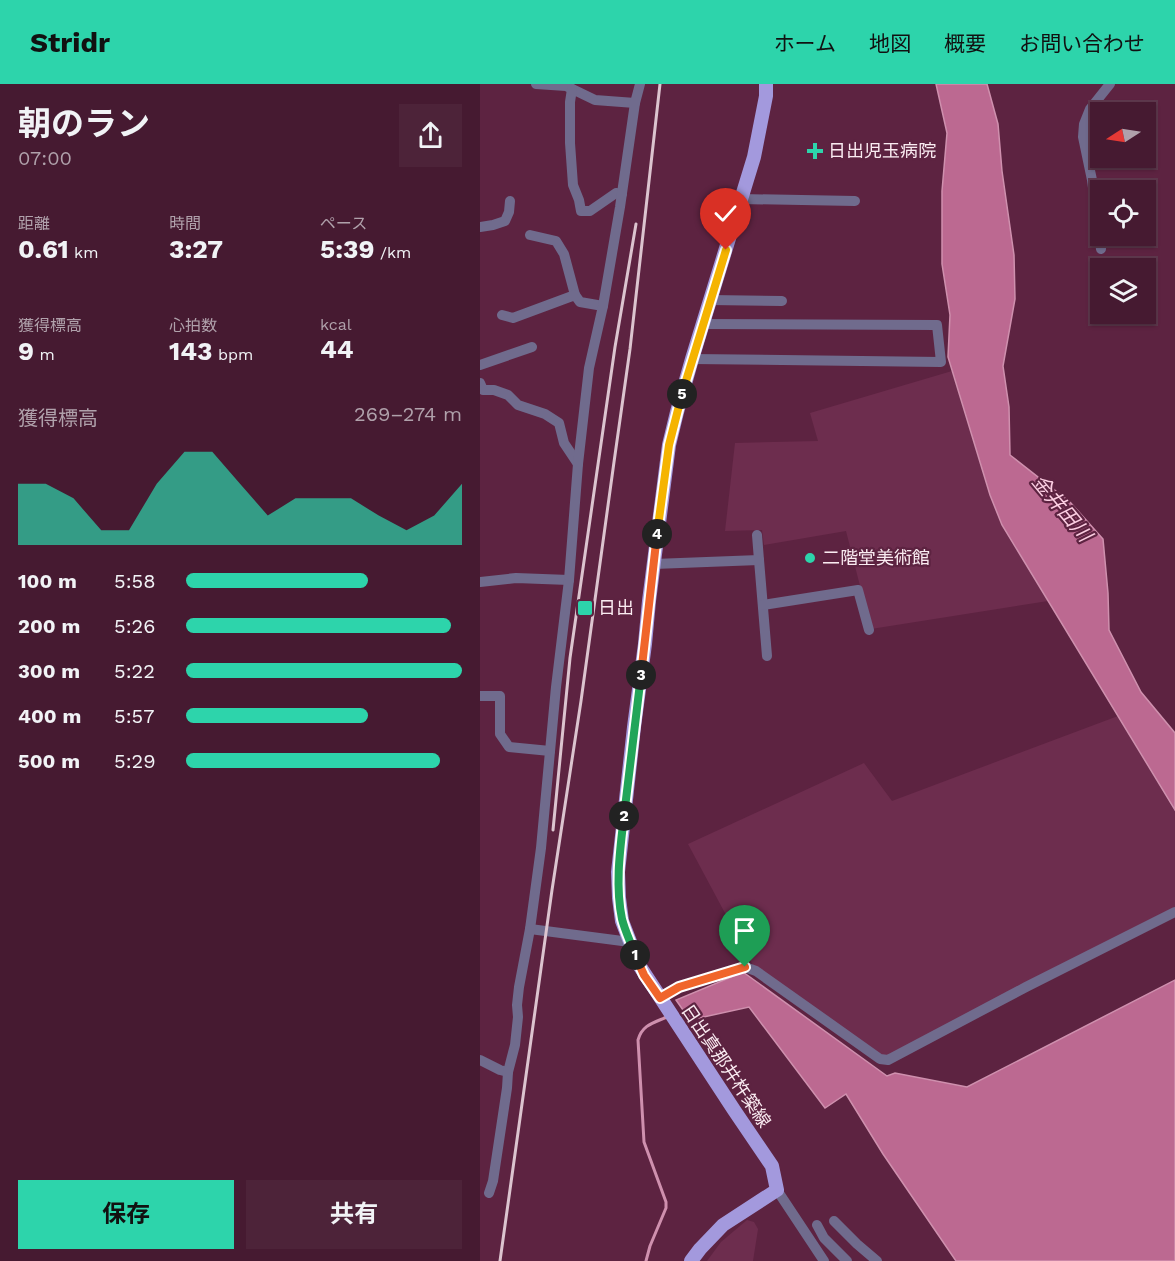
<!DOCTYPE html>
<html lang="ja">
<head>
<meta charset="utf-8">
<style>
	body { margin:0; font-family:"Work Sans","Noto Sans JP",sans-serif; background:#4d2339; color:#f1f3f6; height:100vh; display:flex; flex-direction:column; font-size:22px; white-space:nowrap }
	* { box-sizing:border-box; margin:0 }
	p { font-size:20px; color:#b0a1ab }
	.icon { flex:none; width:33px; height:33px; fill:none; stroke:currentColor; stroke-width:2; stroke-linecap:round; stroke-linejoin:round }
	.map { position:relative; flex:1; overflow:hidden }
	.sheet { display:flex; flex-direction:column; background:#461a31; width:480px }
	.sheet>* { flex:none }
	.needle { width:39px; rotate:258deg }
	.fabs { position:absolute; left:610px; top:18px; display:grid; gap:12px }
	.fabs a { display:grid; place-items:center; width:66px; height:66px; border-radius:0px; background:#461a31; box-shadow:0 2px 4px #0004,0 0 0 2px #5e384d; font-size:30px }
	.pin { position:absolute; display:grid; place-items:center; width:51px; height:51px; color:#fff; margin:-62px -26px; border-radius:50% 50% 50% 0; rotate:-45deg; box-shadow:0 0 6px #0007 }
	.pin .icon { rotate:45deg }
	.km { position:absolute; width:30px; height:30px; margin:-15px; border-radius:50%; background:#222; color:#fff; font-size:16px; line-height:30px; text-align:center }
	.round { display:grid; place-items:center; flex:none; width:63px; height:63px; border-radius:0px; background:#4d2339 }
	.overview { display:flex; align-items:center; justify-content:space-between; height:102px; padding:0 18px }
	h1 { font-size:33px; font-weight:700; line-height:45px }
	.stats { display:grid; grid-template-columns:repeat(3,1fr); gap:9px; height:102px; padding:6px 18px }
	.stats div { display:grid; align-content:center }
	.stats b { font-size:26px; font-weight:700 }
	.stats small { font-size:16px; font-weight:400 }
	.stats p { font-size:16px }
	.chart { height:168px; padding:12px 18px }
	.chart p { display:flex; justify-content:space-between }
	.chart svg { width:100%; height:108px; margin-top:6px; fill:#2dd4ab; opacity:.7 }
	.button { display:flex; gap:12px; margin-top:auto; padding:12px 18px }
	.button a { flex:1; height:69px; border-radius:0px; background:#2dd4ab; color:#111; font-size:24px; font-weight:700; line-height:69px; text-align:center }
	.button a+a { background:#4d2339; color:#f1f3f6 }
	ul { padding:0 18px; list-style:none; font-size:20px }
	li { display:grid; grid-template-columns:96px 72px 1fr; align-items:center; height:45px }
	li i { height:15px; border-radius:8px; background:#2dd4ab }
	header { display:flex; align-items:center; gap:36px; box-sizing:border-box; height:84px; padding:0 30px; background:#2dd4ab; color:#111 }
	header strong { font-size:28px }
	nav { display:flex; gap:33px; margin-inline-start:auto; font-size:21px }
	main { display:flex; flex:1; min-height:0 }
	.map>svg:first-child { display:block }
</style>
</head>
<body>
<header>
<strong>Stridr</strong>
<nav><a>ホーム</a><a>地図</a><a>概要</a><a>お問い合わせ</a></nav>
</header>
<main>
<section class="sheet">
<div class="overview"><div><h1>朝のラン</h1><p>07:00</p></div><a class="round"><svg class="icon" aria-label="share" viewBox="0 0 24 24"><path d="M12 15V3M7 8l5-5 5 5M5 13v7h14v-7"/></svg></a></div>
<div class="stats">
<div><p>距離</p><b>0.61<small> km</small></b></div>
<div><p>時間</p><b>3:27</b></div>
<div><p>ペース</p><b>5:39<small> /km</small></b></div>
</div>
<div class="stats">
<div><p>獲得標高</p><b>9<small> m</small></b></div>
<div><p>心拍数</p><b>143<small> bpm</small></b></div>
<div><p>kcal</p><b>44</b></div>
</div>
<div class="chart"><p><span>獲得標高</span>269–274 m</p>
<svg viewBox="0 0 160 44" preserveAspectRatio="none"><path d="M0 44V19L10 19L20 25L30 38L40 38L50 19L60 6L70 6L80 19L90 32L100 25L110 25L120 25L130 32L140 38L150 32L160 19V44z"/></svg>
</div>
<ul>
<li><b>100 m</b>5:58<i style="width:66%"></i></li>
<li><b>200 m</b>5:26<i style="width:96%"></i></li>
<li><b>300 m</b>5:22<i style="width:100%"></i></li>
<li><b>400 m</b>5:57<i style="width:66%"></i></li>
<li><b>500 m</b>5:29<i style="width:92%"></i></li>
</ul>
<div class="button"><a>保存</a><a>共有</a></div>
</section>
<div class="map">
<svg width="695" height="1177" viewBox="0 0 695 1177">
	<rect width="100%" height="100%" fill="#5d2341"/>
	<!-- built -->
	<g fill="#6d2d4e">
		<polygon points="472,287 510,411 522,441 568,517 391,545 366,447 284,461 282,446 245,447 255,359 338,357 330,329"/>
		<polygon points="638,632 695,728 695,828 408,976 276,887 208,760 384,679 412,717"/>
		<polygon points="267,1136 274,1138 278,1145 273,1177 227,1177 241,1158"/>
	</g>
	<!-- water -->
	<g fill="#bc6991" stroke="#cf90ae" stroke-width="1.5">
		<polygon points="456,0 507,0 518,40 522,87 534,171 535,215 523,282 529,323 530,371 590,418 623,455 628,509 629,546 661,608 695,649 695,726 522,441 510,411 468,273 470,231 462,180 462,107 467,49"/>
		<polygon points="263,888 407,992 415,989 487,1003 695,896 695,1177 476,1177 403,1070 366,1010 345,1024 269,923 210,936 196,916"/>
	</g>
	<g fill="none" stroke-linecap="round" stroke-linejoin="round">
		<!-- stream -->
		<path stroke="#cf90ae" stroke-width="3" d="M 166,1177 L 170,1162 L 186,1124 L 186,1118 L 164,1058 L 158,956 C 162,941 173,939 187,933"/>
		<!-- minor -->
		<g stroke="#706b8d" stroke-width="10">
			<polyline points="56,0 86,2 115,16 155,19"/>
			<polyline points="92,5 90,18 90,59 93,101 99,116 101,127 110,127 136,109 142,110"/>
			<polyline points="261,115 375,117"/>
			<polyline points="0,143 13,141 25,137 29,128 30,117"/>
			<polyline points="50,151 76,157 84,170 95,211"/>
			<polyline points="621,165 612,96 603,53 604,40 610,25 630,0"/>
			<polyline points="230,216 302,217"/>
			<polyline points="22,231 33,234 95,211 100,218 123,222"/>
			<polyline points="212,275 461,278 457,241 223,240"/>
			<polyline points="0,281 52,263"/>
			<polyline points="0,299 3,306 14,306 28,311 38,321 65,330 79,339 84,359 98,380"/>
			<polyline points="279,476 287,572"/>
			<polyline points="174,480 279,476 277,451"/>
			<polyline points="0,498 36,494 89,496"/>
			<polyline points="283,521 378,506 389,546"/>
			<polyline points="0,612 20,612 20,650 29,663 70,667"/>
			<polyline points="50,845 150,858"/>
			<polyline points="180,914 199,903 265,883 276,887 400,975 408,976 546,903 695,828"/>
			<polyline points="0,976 20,986 28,988"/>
			<polyline points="297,1106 344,1177"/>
			<polyline points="9,1109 13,1097 27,1004 28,988 35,961 38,933 37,921 39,903 50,845 61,764 76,603 89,496 98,380 109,284 123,222 140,123 155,19 160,0"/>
			<polyline points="354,1137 377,1160 397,1177"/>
			<polyline points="337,1141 344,1154 367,1177"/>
		</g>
		<!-- major -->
		<polyline stroke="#a399dd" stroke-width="14" points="211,1177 220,1165 243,1141 297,1106 292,1082 254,1026 159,881 142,837 139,814 138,788 154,643 165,560 169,517 189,361 197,328 212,275 274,73 286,12 286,0"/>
		<!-- rail -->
		<g stroke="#dcc4cf" stroke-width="3">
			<polyline points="73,746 90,574 135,263 156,140"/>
			<polyline points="20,1177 72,806 101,617 134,378 150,265 180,0"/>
		</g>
	</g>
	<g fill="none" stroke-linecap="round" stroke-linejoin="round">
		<!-- split-1 casing -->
		<g stroke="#fff" stroke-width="12">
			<polyline id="split-1" points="155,871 164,891 180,914 199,903 265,883"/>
		</g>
		<!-- split-2 casing -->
		<g stroke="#fff" stroke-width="12">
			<path id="split-2" d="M 144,732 C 140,766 135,801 142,835 C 145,847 151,859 155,871"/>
		</g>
		<!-- split-3 casing -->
		<g stroke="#fff" stroke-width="12">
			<polyline id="split-3" points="144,732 161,591"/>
		</g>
		<!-- split-4 casing -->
		<g stroke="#fff" stroke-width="12">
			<polyline id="split-4" points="161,591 177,450"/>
		</g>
		<!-- split-5 casing -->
		<g stroke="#fff" stroke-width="12">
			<polyline id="split-5" points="177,450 189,361 202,310"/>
		</g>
		<!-- split-6 casing -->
		<g stroke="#fff" stroke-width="12">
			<polyline id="split-6" points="202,310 246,166"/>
		</g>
		<!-- split-1 -->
		<use href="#split-1" stroke="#f0652b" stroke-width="8"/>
		<!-- split-2 -->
		<use href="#split-2" stroke="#22a559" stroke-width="8"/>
		<!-- split-3 -->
		<use href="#split-3" stroke="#22a559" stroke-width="8"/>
		<!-- split-4 -->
		<use href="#split-4" stroke="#f0652b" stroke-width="8"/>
		<!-- split-5 -->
		<use href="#split-5" stroke="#f5b400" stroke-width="8"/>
		<!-- split-6 -->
		<use href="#split-6" stroke="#f5b400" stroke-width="8"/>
	</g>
	<!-- markers -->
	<g fill="#2dd4ab" stroke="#5d2341" stroke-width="2">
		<path d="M332 58h6v6h6v6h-6v6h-6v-6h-6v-6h6z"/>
		<circle cx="330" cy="474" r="6"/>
		<rect x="97" y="516" width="16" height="16" rx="3"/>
	</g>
	<g text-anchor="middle" stroke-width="4.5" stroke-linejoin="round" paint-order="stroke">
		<!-- poi labels -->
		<g font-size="18" fill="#faebf1" stroke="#5d2341" text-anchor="start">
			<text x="348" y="73">日出児玉病院</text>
			<text x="342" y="480">二階堂美術館</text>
			<text x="118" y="530">日出</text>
		</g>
		<!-- street labels -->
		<g font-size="18" fill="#faebf1" stroke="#5d2341">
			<text transform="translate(246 982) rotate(56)" y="6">日出真那井杵築線</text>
		</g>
		<!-- water labels -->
		<g font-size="20" font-style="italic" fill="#fdcfe3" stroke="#5d2341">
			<text transform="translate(582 424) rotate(50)" y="7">金井田川</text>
		</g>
	</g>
</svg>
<div class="fabs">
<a><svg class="needle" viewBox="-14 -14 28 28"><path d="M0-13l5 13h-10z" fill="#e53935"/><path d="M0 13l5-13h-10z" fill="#b0a1ab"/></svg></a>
<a><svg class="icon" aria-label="locate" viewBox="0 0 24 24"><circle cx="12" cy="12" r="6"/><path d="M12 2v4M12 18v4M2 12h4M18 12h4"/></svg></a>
<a><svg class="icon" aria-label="layers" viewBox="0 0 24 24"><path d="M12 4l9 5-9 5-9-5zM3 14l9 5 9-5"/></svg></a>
</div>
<div class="pin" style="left:265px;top:883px;background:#1e9e55"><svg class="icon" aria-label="arrive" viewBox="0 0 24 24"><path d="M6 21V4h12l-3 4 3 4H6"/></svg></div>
<div class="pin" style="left:246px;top:166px;background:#d93025"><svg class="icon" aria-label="check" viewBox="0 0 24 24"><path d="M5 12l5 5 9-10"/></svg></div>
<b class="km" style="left:155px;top:871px">1</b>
<b class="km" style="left:144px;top:732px">2</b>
<b class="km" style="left:161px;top:591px">3</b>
<b class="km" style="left:177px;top:450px">4</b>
<b class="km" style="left:202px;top:310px">5</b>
</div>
</main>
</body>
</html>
